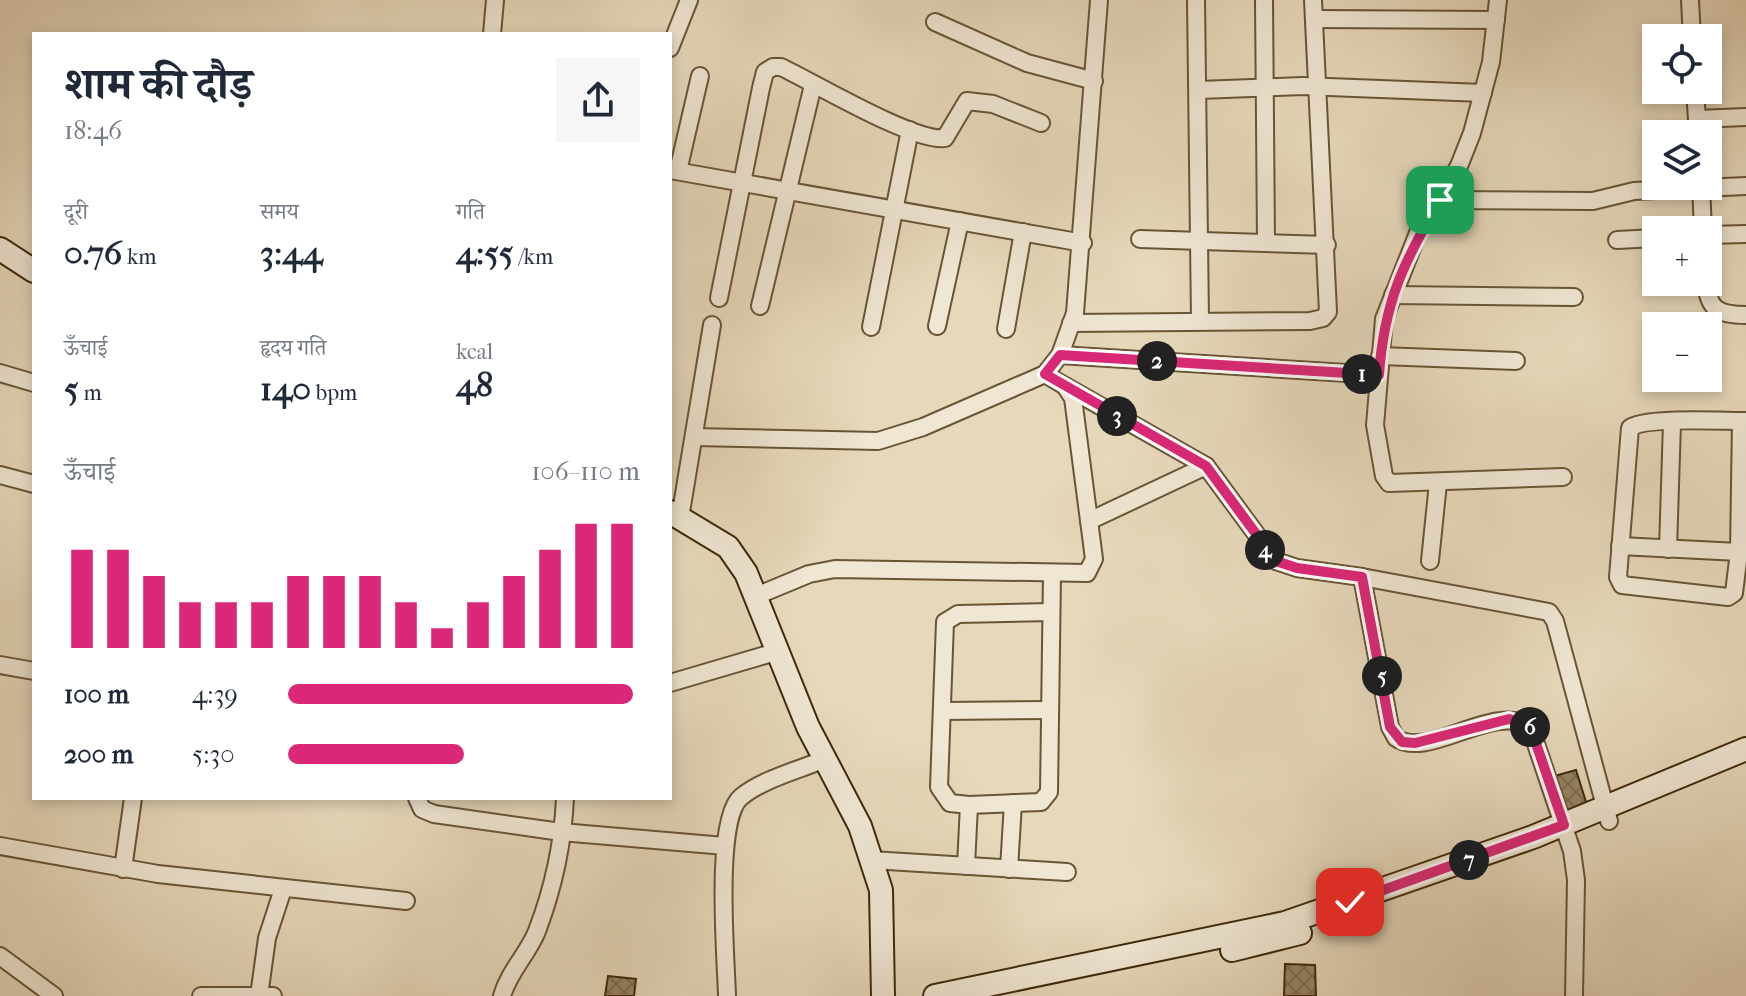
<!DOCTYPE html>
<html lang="hi">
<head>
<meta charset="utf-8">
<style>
	body { margin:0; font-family:"IM FELL French Canon","Noto Serif Devanagari",serif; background:#f6f6f7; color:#1f2937; height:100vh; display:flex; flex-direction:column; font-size:30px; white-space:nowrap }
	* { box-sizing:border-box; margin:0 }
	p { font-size:26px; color:#747a83 }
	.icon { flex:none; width:44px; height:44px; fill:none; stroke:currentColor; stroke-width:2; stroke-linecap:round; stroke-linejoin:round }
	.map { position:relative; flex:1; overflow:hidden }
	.panel { position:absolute; left:32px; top:32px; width:640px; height:768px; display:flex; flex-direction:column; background:#fff; border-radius:0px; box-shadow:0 4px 12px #0003 }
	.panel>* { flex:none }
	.controls { position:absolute; left:1642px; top:24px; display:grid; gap:16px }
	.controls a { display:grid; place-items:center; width:80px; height:80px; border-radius:0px; background:#fff; box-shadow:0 4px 12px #0003; font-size:40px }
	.pin { position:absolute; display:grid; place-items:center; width:68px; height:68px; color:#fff; margin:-34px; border-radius:16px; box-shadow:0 4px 12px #0006 }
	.km { position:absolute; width:40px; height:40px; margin:-20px; border-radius:50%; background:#222; color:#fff; font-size:22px; line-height:40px; text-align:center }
	.round { display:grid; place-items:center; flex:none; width:84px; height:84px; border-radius:0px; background:#f6f6f7 }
	.headline { display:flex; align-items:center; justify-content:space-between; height:136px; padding:0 32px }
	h1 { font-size:44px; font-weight:700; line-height:60px }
	.stats { display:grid; grid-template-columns:repeat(3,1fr); gap:12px; height:136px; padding:8px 32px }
	.stats div { display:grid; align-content:center }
	.stats b { font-size:34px; font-weight:700 }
	.stats small { font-size:22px; font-weight:400 }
	.stats p { font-size:22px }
	.chart { height:224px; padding:16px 32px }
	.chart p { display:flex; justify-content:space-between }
	.chart svg { width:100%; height:144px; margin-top:8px; stroke:#db2777; stroke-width:6 }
	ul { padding:0 32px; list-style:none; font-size:26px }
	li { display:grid; grid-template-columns:128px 96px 1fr; align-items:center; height:60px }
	li i { height:20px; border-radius:10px; background:#db2777 }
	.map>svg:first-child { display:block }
</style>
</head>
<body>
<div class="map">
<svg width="1746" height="996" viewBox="0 0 1746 996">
	<defs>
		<pattern id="building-cross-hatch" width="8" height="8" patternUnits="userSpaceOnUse" patternTransform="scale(2)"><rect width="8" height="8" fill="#968465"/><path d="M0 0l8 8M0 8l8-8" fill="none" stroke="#7c6c51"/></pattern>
	</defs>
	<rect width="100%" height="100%" fill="#e6d8bb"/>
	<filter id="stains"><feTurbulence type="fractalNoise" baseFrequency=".0025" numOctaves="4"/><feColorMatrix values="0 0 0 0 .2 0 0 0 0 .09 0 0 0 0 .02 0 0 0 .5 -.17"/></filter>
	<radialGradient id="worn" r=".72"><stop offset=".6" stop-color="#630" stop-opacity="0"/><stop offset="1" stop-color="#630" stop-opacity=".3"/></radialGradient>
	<!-- building -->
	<g fill="url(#building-cross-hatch)" stroke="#3f2907" stroke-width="2">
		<polygon points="1576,770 1587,805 1561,813 1551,777"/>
		<polygon points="1285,964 1315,965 1316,996 1284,996"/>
		<polygon points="608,976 636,979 634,996 605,996"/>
	</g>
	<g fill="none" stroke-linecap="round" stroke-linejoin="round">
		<!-- street casing -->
		<g stroke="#695534" stroke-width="20">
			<g id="street">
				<polyline points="1196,0 1200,320"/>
				<polyline points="1264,0 1266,242"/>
				<polyline points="1498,0 1491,62 1472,133 1459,166 1418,233 1384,319 1375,425 1384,476 1389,483 1563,477"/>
				<polyline points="1690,0 1692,38"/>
				<polyline points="1314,19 1496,20"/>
				<polyline points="935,22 1027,63 1094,81"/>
				<polyline points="492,34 495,0"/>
				<polyline points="670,48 689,0"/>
				<polyline points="1199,90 1303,86 1483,93"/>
				<polyline points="1695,90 1698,134"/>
				<polyline points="1697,119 1746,117"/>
				<polyline points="670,170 1083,243"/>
				<polyline points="678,171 700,76"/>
				<polyline points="1701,186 1703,230"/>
				<polyline points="1440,200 1593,201 1634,191 1746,186"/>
				<polyline points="1708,235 1746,234"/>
				<polyline points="1140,239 1327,245"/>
				<polyline points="1617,240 1656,238"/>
				<path d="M 1706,282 C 1708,310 1719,315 1746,315"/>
				<polyline points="1393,295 1574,297"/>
				<path d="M 719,298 L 761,88 L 765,72 L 773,67 L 781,67 C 813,82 915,143 945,138 L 967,101 L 993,104 L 1041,123"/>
				<polyline points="760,306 813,85"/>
				<polyline points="1071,323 1310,321 1323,318 1328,312 1313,0"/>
				<polyline points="937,326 960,221"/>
				<polyline points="871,327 910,130"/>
				<polyline points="1006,329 1023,232"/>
				<polyline points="1060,355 1379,375"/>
				<polyline points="1380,356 1516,361"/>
				<polyline points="0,373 34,383"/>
				<path d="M 1065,386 L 1206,466 L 1276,561 L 1297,568 L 1362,577 L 1390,727 L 1396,738 C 1428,760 1493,703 1530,726 L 1572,851 L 1576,880 L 1574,996"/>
				<path d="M 1741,421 L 1739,552 L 1734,593 L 1728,597 L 1622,585 L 1618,577 L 1630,428 C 1643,417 1720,421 1741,421 L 1746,421"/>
				<polyline points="694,437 878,441 923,427 1045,374 1060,355 1075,313 1099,0"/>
				<polyline points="0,475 34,484"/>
				<polyline points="680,518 712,325"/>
				<polyline points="1089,521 1206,466"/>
				<polyline points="1620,546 1739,552"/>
				<polyline points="1668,549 1672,423"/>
				<polyline points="1430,561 1438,483"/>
				<polyline points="1362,577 1549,612 1555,621 1609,821"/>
				<polyline points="756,596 809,574 835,569 1087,573 1094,559 1073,398 1065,386 1045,374"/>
				<polyline points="0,665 34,671"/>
				<polyline points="670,683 779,651"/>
				<polyline points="942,711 1049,710"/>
				<polyline points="417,798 422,809 434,814 561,832 725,846"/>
				<polyline points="969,805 950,803 939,787 945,622 958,614 1051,612"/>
				<polyline points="0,846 158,874 406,901"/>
				<polyline points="871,860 1067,872"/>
				<polyline points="966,866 969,805 1041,802 1049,792 1052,574"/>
				<polyline points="123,869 133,798"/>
				<polyline points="1009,869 1013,803"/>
				<polyline points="0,956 54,996"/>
				<polyline points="201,996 273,996"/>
				<polyline points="259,996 267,938 283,889"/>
				<path d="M 502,996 C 509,971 528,954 537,931 C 553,889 563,843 565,798"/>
				<path d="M 727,996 C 726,958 714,819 741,797 C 763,779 799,770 825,759"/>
			</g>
		</g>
		<!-- secondary casing -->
		<g stroke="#3f2907" stroke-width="26">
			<g id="secondary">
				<polyline points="0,249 34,271"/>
				<polyline points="670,512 728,547 746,573 808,727 860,826 881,890 883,996"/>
				<polyline points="1232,950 1300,933"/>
				<polyline points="935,996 1285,923 1533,837 1746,749"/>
			</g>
		</g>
		<!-- street -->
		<use href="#street" stroke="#efe6d3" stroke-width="16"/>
		<!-- secondary -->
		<use href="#secondary" stroke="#efe6d3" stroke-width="22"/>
	</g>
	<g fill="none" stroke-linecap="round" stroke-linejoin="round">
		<!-- route casing -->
		<g stroke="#fff" stroke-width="16">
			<path id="route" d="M 1350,902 L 1564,825 L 1530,726 L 1509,719 L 1415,743 L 1402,742 L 1390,727 L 1362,577 L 1297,568 L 1276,561 L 1206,466 L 1045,374 L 1060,355 L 1379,375 C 1384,302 1404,261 1440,200"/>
		</g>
		<!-- route -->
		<use href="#route" stroke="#db2777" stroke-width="10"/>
	</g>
	<rect width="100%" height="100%" filter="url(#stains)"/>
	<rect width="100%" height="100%" fill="url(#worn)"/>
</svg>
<div class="controls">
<a><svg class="icon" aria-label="locate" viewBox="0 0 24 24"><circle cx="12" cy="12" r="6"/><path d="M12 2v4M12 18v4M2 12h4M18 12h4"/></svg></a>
<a><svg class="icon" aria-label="layers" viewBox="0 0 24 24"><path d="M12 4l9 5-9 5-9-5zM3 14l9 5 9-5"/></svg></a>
<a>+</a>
<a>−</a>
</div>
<div class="pin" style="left:1440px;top:200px;background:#1e9e55"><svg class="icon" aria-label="arrive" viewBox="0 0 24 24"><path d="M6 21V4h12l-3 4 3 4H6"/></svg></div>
<div class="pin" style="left:1350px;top:902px;background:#d93025"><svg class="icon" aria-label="check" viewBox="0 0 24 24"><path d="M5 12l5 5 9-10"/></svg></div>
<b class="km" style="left:1362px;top:374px">1</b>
<b class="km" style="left:1157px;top:361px">2</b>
<b class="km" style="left:1117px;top:416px">3</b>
<b class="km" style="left:1265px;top:550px">4</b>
<b class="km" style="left:1382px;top:676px">5</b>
<b class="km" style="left:1530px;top:727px">6</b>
<b class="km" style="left:1469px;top:860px">7</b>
<section class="panel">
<div class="headline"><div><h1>शाम की दौड़</h1><p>18:46</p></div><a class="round"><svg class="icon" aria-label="share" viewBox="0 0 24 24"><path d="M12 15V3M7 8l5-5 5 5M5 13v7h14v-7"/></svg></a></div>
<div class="stats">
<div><p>दूरी</p><b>0.76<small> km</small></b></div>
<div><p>समय</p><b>3:44</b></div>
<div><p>गति</p><b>4:55<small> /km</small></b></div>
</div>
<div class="stats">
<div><p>ऊँचाई</p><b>5<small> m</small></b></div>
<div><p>हृदय गति</p><b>140<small> bpm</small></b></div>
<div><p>kcal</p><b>48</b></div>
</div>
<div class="chart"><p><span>ऊँचाई</span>106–110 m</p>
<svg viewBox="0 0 160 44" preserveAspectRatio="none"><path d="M5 44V14M15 44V14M25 44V22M35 44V30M45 44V30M55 44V30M65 44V22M75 44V22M85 44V22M95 44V30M105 44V38M115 44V30M125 44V22M135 44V14M145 44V6M155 44V6"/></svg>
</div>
<ul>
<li><b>100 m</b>4:39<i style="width:98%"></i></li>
<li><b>200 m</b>5:30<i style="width:50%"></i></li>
</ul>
</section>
</div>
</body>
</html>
